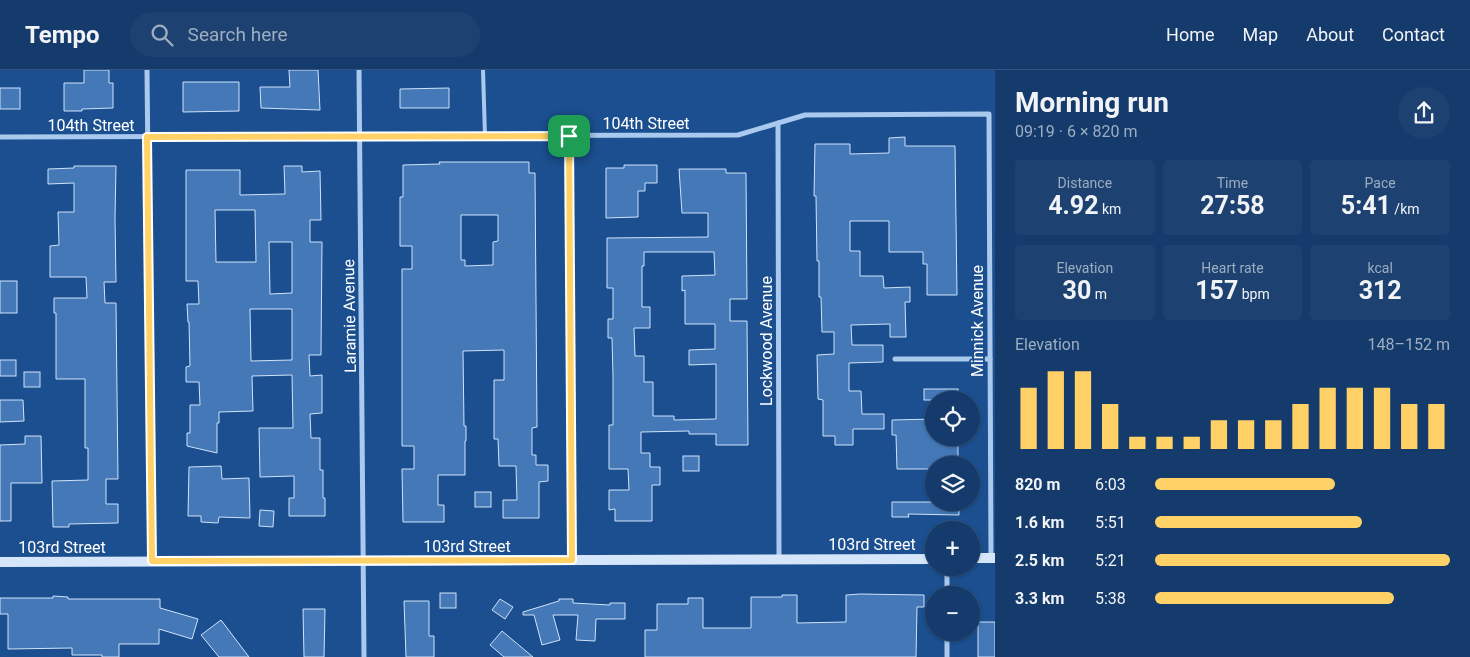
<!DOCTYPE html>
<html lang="en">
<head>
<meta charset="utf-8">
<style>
	body { margin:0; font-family:Roboto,sans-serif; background:#1d4271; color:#f1f3f6; height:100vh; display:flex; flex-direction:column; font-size:19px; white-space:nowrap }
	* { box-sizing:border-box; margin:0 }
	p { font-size:16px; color:#9dadc1 }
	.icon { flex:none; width:28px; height:28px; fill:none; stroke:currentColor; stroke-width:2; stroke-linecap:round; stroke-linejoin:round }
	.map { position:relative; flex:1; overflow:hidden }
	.drawer { display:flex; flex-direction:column; background:#143b6b; width:475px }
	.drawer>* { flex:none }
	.buttons { position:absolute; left:925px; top:321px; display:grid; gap:10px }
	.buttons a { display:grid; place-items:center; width:55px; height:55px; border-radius:50%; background:#143b6b; box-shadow:0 1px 4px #0004,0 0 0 1px #33557e; font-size:25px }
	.pin { position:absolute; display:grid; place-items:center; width:42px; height:42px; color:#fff; margin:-21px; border-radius:10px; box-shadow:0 2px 8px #0006 }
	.round { display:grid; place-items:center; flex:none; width:52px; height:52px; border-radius:26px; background:#1d4271 }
	.head { display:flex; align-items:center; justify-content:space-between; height:85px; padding:0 20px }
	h1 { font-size:28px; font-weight:700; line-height:38px }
	.figures { display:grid; grid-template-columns:repeat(3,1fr); gap:8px; height:85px; padding:5px 20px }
	.figures div { display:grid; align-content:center; border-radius:5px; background:#1d4271; text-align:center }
	.figures b { font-size:25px; font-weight:700 }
	.figures small { font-size:14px; font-weight:400 }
	.figures p { font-size:14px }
	.chart { height:140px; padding:10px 20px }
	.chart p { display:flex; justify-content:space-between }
	.chart svg { width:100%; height:90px; margin-top:5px; stroke:#ffd166; stroke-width:6 }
	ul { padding:0 20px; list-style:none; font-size:16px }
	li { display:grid; grid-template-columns:80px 60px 1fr; align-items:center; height:38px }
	li i { height:12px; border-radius:6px; background:#ffd166 }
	header { display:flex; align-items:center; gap:30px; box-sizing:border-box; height:70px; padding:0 25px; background:#143b6b; border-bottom:1px solid #33557e }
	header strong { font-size:24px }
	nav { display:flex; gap:28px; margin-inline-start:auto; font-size:18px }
	.search { width:350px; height:45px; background:#1d4271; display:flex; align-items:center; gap:12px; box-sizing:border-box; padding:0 18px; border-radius:28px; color:#9dadc1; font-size:19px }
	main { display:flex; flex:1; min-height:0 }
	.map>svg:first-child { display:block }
</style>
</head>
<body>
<header>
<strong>Tempo</strong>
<div class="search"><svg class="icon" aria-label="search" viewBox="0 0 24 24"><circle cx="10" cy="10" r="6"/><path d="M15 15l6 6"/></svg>Search here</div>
<nav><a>Home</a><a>Map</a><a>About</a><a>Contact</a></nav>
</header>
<main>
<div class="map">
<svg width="995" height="587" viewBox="0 0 995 587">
	<rect width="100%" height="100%" fill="#1b4f8f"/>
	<!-- building -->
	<g fill="#4478b7" stroke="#cfe3fa" fill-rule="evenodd">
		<polygon points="84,0 109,0 109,13 113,13 113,38 82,39 82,41 64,41 64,13 84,13"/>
		<polygon points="289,0 318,0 320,40 261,38 260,17 290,17"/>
		<polygon points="183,12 239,12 239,41 183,42"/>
		<rect x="0" y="18" width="20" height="21"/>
		<polygon points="449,18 449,38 400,38 400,19"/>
		<polygon points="905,67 905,76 955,76 957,225 927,225 927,194 923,194 923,182 889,182 889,151 850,151 850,181 860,181 860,206 883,206 884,218 910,217 910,232 905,232 906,267 890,267 890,254 851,255 852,275 883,275 883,292 849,293 849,321 861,321 862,344 884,344 884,359 853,359 853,375 835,375 835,366 823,366 823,330 818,329 817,285 834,284 834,262 822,262 821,227 819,227 819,191 817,191 816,126 814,126 815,74 850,74 850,84 889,83 889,68"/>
		<path d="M 439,92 L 529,92 L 529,103 L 535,103 L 537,357 L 532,358 L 532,385 L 536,385 L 536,395 L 548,395 L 548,411 L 539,412 L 539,448 L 503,448 L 503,430 L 517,430 L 516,396 L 499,396 L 498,369 L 494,369 L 494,310 L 504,310 L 504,280 L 463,281 L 464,356 L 466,356 L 466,371 L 465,371 L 465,405 L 438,405 L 438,435 L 444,435 L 444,452 L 403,452 L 402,399 L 414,399 L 414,376 L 402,376 L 402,199 L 412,199 L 412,176 L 400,176 L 400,127 L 403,127 L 403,95 L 440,94 ZM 461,145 L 498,145 L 498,171 L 493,172 L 493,195 L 465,196 L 465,190 L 461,190 Z"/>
		<polygon points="624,95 657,95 657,113 645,113 645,121 638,121 638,147 606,148 606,98 624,98"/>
		<polygon points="74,96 116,96 115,148 116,212 104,212 105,233 116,233 118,409 106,409 106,434 118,434 118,453 69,454 69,457 53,457 52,411 88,410 88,378 85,378 85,309 56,309 56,243 54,243 54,228 87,228 86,207 50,207 50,176 59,175 58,142 74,142 74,113 48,114 48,99 74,98"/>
		<path d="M 284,96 L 302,96 L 302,102 L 320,101 L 321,150 L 310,150 L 310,172 L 322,172 L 321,285 L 309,285 L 310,306 L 322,305 L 322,343 L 310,344 L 311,368 L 320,368 L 320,400 L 323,400 L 323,428 L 325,428 L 325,446 L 289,446 L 289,428 L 294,428 L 294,406 L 260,407 L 259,358 L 293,358 L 292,305 L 252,306 L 253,341 L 219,342 L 219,353 L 217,353 L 217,383 L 187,376 L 187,363 L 190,363 L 190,335 L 200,335 L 199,312 L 186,312 L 186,297 L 190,296 L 189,252 L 188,252 L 187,234 L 199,234 L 198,211 L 186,211 L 186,100 L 240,100 L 240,125 L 285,124 ZM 215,140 L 255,140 L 256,192 L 216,192 ZM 269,172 L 292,172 L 292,223 L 270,224 ZM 250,239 L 292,239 L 292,290 L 251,291 Z"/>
		<path d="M 679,99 L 726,99 L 726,103 L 746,103 L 747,229 L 730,229 L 730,251 L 747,251 L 748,375 L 716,375 L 716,364 L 689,364 L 689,361 L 641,362 L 641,383 L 650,383 L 650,397 L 660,397 L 660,415 L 652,415 L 652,451 L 615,451 L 615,439 L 609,440 L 609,420 L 629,420 L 628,399 L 609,399 L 609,355 L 613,355 L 613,306 L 612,268 L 608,268 L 608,249 L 613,249 L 613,218 L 607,218 L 607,168 L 708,167 L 708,143 L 682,143 ZM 644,182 L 714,182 L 715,205 L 682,206 L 682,221 L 685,220 L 685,254 L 715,254 L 715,279 L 689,280 L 689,295 L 716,294 L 716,349 L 674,350 L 674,346 L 653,346 L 653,312 L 644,312 L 644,286 L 635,286 L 634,258 L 650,258 L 650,237 L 642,237 L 642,196 L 644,196 Z"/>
		<rect x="0" y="211" width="17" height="32"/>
		<rect x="0" y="290" width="16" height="16"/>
		<rect x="24" y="302" width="16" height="15"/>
		<rect x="924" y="319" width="34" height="11"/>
		<polygon points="0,330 23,330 24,351 0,352"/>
		<polygon points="934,349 934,368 958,368 958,395 934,395 934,399 897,399 896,365 892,365 892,350"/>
		<polygon points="25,366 41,366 42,413 11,413 11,451 0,451 0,375 25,374"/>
		<rect x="683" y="386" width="16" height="15"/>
		<polygon points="221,396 222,409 249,408 250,448 219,447 218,453 201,452 201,446 188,446 189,397"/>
		<rect x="475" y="422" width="16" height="15"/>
		<polygon points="892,432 959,432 959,445 908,444 909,447 892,447"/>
		<polygon points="260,440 274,441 273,457 259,456"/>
		<rect x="440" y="523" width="16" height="15"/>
		<polygon points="860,524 924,525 924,537 917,537 916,587 645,587 645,560 657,560 657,534 688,534 688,528 703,528 703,558 751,558 751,527 782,527 782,525 797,525 797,553 846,552 846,525"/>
		<polygon points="53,526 68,527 68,529 160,529 160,538 198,549 192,569 159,559 159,574 119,574 119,587 102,587 102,585 72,585 72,578 8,579 8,544 0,544 0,528 53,528"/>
		<polygon points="500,529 513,537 505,549 492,540"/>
		<polygon points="559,529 573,529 573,533 610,535 610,533 625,533 625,549 596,549 595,571 576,570 578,545 553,545 560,570 542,575 534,545 523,545 523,542 559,531"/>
		<polygon points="404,531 429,531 429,566 434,566 434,587 406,587"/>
		<polygon points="303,539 325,539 324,587 304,587"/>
		<polygon points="221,550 249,587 219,587 201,565"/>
		<rect x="978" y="552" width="17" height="35"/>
		<polygon points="502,561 533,587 504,587 490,575"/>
	</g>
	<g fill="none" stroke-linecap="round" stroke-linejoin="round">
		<!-- lane -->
		<polyline stroke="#a9c9ee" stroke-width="4" points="483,0 485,66"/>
		<!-- street -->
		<g stroke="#a9c9ee" stroke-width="5">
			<polyline points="147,0 152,491"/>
			<polyline points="359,0 364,587"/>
			<polyline points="778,53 779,489"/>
			<polyline points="569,65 572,490"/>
			<polyline points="0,67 738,65 805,45 989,44 991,488"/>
			<polyline points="895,289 990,289"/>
			<polyline points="947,498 947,525"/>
			<polyline points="947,562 947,587"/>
		</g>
		<!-- secondary -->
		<g stroke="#d6e6fa" stroke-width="10">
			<polyline points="971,488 995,488"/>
			<polyline points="0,492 934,489"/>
		</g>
	</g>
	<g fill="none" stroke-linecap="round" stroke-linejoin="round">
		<!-- route casing -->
		<g stroke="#fff" stroke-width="10">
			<polygon id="route" points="569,66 572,490 152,491 147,67"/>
		</g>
		<!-- route -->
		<use href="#route" stroke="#ffd166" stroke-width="6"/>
	</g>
	<g text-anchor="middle" stroke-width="4" stroke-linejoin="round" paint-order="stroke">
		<!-- street labels -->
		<g font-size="16" fill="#fff" stroke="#1b4f8f">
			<text x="646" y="59">104th Street</text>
			<text x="91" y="61">104th Street</text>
			<text transform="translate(349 246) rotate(-91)" y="6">Laramie Avenue</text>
			<text transform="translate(977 251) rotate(-90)" y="6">Minnick Avenue</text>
			<text transform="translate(766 271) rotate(-90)" y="6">Lockwood Avenue</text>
			<text x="872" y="480">103rd Street</text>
			<text x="467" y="482">103rd Street</text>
			<text x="62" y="483">103rd Street</text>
		</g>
	</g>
</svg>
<div class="buttons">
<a><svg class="icon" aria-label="locate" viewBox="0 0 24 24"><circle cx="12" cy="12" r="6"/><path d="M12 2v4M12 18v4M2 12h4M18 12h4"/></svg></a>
<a><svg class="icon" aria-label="layers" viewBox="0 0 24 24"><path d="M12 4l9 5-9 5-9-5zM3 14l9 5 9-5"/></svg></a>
<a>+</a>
<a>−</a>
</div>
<div class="pin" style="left:569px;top:66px;background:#1e9e55"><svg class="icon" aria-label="arrive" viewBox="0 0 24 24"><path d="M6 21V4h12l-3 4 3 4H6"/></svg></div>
</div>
<section class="drawer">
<div class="head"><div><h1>Morning run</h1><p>09:19 · 6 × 820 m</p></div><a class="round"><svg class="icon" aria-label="share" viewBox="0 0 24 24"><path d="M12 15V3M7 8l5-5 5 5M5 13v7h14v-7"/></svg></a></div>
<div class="figures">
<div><p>Distance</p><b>4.92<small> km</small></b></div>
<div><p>Time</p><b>27:58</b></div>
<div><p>Pace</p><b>5:41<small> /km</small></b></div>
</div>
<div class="figures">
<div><p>Elevation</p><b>30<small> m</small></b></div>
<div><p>Heart rate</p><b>157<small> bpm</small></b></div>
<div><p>kcal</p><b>312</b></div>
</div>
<div class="chart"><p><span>Elevation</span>148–152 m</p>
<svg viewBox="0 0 160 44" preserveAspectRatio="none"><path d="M5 44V14M15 44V6M25 44V6M35 44V22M45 44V38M55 44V38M65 44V38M75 44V30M85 44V30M95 44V30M105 44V22M115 44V14M125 44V14M135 44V14M145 44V22M155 44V22"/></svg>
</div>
<ul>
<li><b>820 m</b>6:03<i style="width:61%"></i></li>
<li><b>1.6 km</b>5:51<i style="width:70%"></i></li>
<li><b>2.5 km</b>5:21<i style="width:100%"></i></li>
<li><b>3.3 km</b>5:38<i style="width:81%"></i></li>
</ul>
</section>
</main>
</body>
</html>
